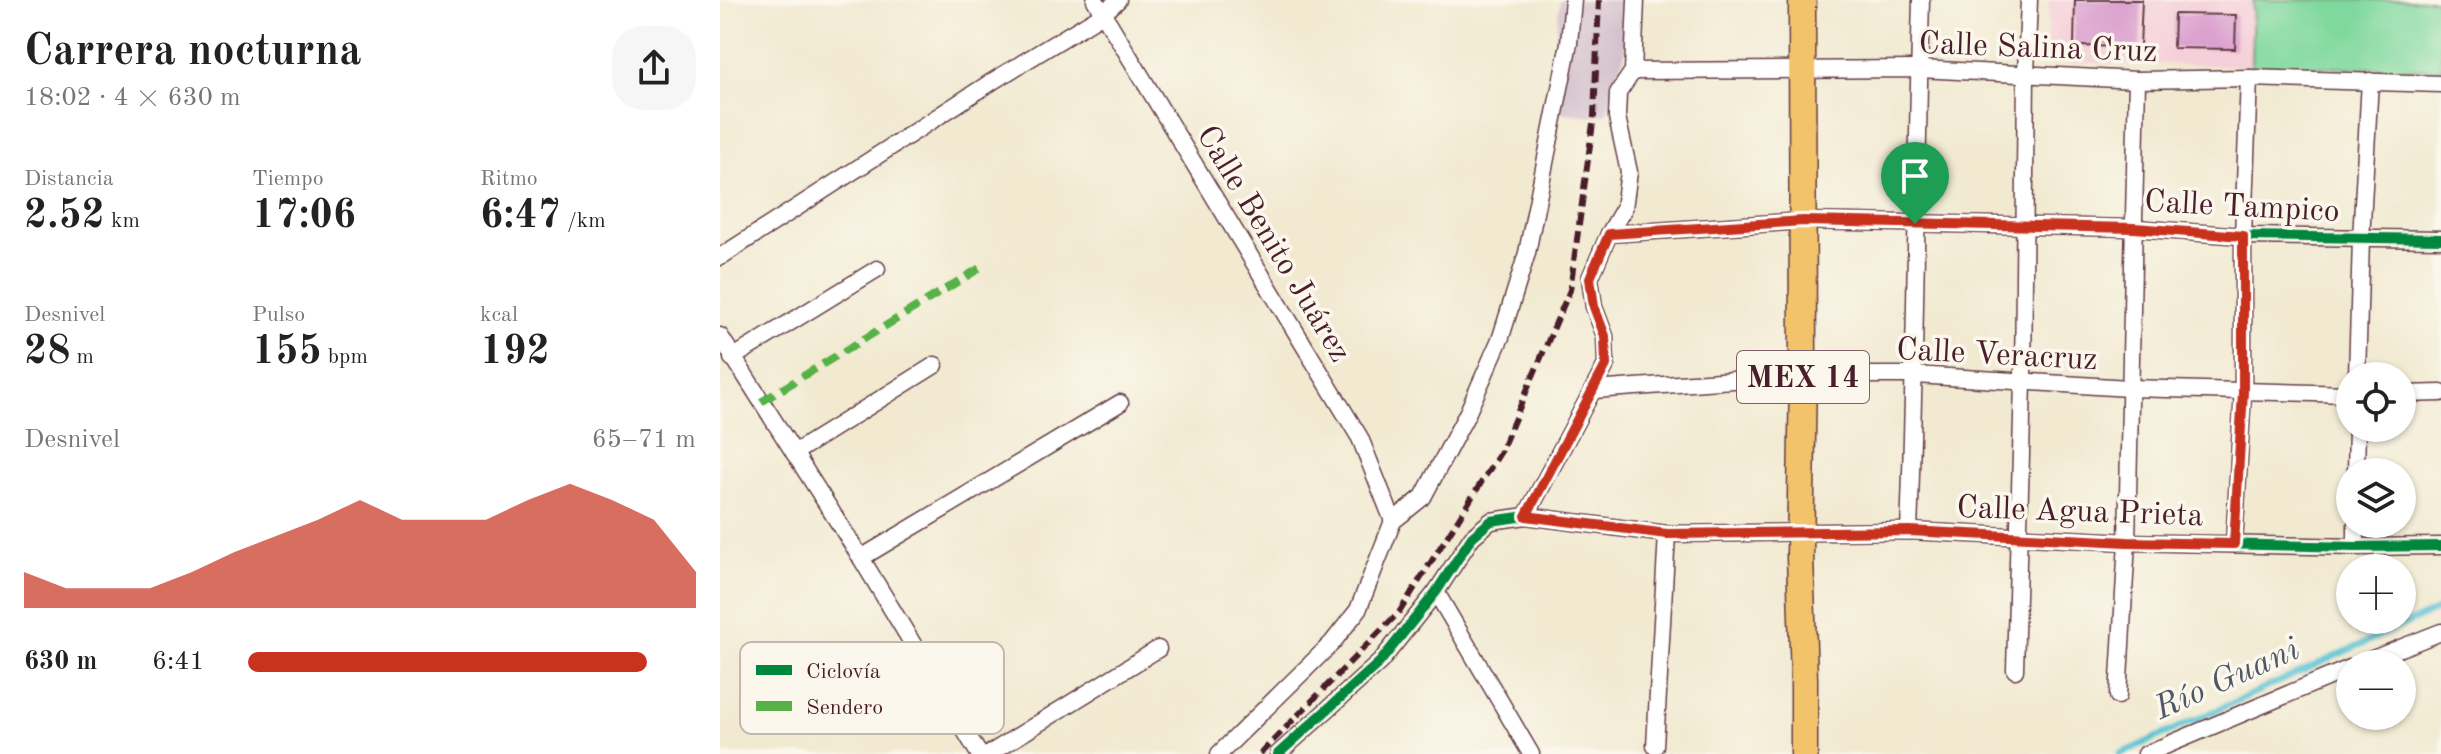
<!DOCTYPE html>
<html lang="es">
<head>
<meta charset="utf-8">
<style>
	body { margin:0; font-family:"Old Standard TT",serif; background:#f6f6f6; color:#222; height:100vh; display:flex; flex-direction:column; font-size:30px; white-space:nowrap }
	* { box-sizing:border-box; margin:0 }
	p { font-size:26px; color:#767676 }
	.icon { flex:none; width:44px; height:44px; fill:none; stroke:currentColor; stroke-width:2; stroke-linecap:round; stroke-linejoin:round }
	.map { position:relative; flex:1; overflow:hidden }
	.panel { display:flex; flex-direction:column; background:#fff; width:720px }
	.panel>* { flex:none }
	.buttons { position:absolute; left:1616px; top:362px; display:grid; gap:16px }
	.buttons a { display:grid; place-items:center; width:80px; height:80px; border-radius:50%; background:#fff; box-shadow:0 2px 6px #0004; font-size:40px }
	.pin { position:absolute; display:grid; place-items:center; width:68px; height:68px; color:#fff; margin:-82px -34px; border-radius:50% 50% 50% 0; rotate:-45deg; box-shadow:0 0 8px #0007 }
	.pin .icon { rotate:45deg }
	.round { display:grid; place-items:center; flex:none; width:84px; height:84px; border-radius:32px; background:#f6f6f6 }
	.overview { display:flex; align-items:center; justify-content:space-between; height:136px; padding:0 24px }
	h1 { font-size:44px; font-weight:600; line-height:60px }
	.stats { display:grid; grid-template-columns:repeat(3,1fr); gap:12px; height:136px; padding:8px 24px }
	.stats div { display:grid; align-content:center }
	.stats b { font-size:40px; font-weight:600 }
	.stats small { font-size:22px; font-weight:400 }
	.stats p { font-size:22px }
	.chart { height:224px; padding:16px 24px }
	.chart p { display:flex; justify-content:space-between }
	.chart svg { width:100%; height:144px; margin-top:8px; fill:#c8321e; opacity:.7 }
	ul { padding:0 24px; list-style:none; font-size:26px }
	li { display:grid; grid-template-columns:128px 96px 1fr; align-items:center; height:60px }
	li i { height:20px; border-radius:10px; background:#c8321e }
	main { display:flex; flex:1; min-height:0 }
	.map>svg:first-child { display:block }
</style>
</head>
<body>
<main>
<section class="panel">
<div class="overview"><div><h1>Carrera nocturna</h1><p>18:02 · 4 × 630 m</p></div><a class="round"><svg class="icon" aria-label="share" viewBox="0 0 24 24"><path d="M12 15V3M7 8l5-5 5 5M5 13v7h14v-7"/></svg></a></div>
<div class="stats">
<div><p>Distancia</p><b>2.52<small> km</small></b></div>
<div><p>Tiempo</p><b>17:06</b></div>
<div><p>Ritmo</p><b>6:47<small> /km</small></b></div>
</div>
<div class="stats">
<div><p>Desnivel</p><b>28<small> m</small></b></div>
<div><p>Pulso</p><b>155<small> bpm</small></b></div>
<div><p>kcal</p><b>192</b></div>
</div>
<div class="chart"><p><span>Desnivel</span>65–71 m</p>
<svg viewBox="0 0 160 44" preserveAspectRatio="none"><path d="M0 44V33L10 38L20 38L30 38L40 33L50 27L60 22L70 17L80 11L90 17L100 17L110 17L120 11L130 6L140 11L150 17L160 33V44z"/></svg>
</div>
<ul>
<li><b>630 m</b>6:41<i style="width:89%"></i></li>
</ul>
</section>
<div class="map">
<svg width="1721" height="754" viewBox="0 0 1721 754">
	<rect width="100%" height="100%" fill="#fbf7ec"/>
	<filter id="ink" filterUnits="userSpaceOnUse"><feTurbulence type="fractalNoise" baseFrequency=".0125" numOctaves="2"/><feDisplacementMap in="SourceGraphic" scale="16" xChannelSelector="R" yChannelSelector="G"/><feConvolveMatrix kernelMatrix="1 2 1 2 8 2 1 2 1" color-interpolation-filters="sRGB"/></filter>
	<filter id="wash" filterUnits="userSpaceOnUse"><feTurbulence type="fractalNoise" baseFrequency=".006" numOctaves="4" result="noise"/><feDisplacementMap in="SourceGraphic" scale="32" xChannelSelector="R" yChannelSelector="G"/><feGaussianBlur stdDeviation="1.8" result="paint"/><feColorMatrix in="noise" values="0 0 0 0 0 0 0 0 0 0 0 0 0 0 0 0 0 1.4 0 .05"/><feComposite in="paint" operator="in"/></filter>
	<g filter="url(#wash)">
		<rect width="100%" height="100%" fill="#f1e9d0"/>
		<!-- built -->
		<polygon fill="#f5cfd9" points="1329,0 1533,0 1531,66 1327,62"/>
		<!-- industrial -->
		<polygon fill="#d1bdcb" points="840,0 904,0 905,52 887,113 874,116 827,111"/>
		<!-- green -->
		<polygon fill="#7fd89d" stroke="#647c64" stroke-width="2" points="1533,0 1721,0 1721,69 1531,66"/>
		<g fill="none" stroke-linecap="round" stroke-linejoin="round">
			<!-- stream -->
			<polyline stroke="#58c2d4" stroke-width="6" points="1400,754 1721,608"/>
		</g>
		<g id="blocks">
			<!-- building -->
			<g fill="#dca2cf">
				<polygon points="1355,0 1422,0 1420,47 1354,46"/>
				<polygon points="1454,14 1516,15 1515,49 1453,48"/>
			</g>
		</g>
	</g>
	<g filter="url(#ink)">
		<use href="#blocks" fill-opacity="0" stroke="#633d44" stroke-width="2"/>
		<g fill="none" stroke-linecap="round" stroke-linejoin="round">
			<!-- street casing -->
			<g stroke="#633d44" stroke-width="19">
				<g id="street">
					<polyline points="375,0 640,438 673,521"/>
					<polyline points="913,71 1199,69 1417,80 1529,78 1721,84"/>
					<polyline points="889,234 1083,221 1414,228 1523,236 1721,239"/>
					<polyline points="0,257 273,81 383,14 398,0"/>
					<polyline points="0,336 141,558 259,754"/>
					<polyline points="12,358 157,269"/>
					<polyline points="1637,376 1641,239 1650,81"/>
					<polyline points="874,390 1083,375 1195,375 1409,388 1630,394"/>
					<polyline points="1682,394 1721,393"/>
					<polyline points="74,453 215,365"/>
					<polyline points="1636,472 1637,428"/>
					<polyline points="806,516 886,365 885,336 874,307 870,278 889,234 904,208 909,172 897,117 898,93 913,71 916,0"/>
					<path d="M 1189,531 C 1196,354 1196,177 1201,0"/>
					<polyline points="1514,544 1523,392 1523,236 1529,78"/>
					<polyline points="1636,547 1636,524"/>
					<polyline points="141,558 400,403"/>
					<polyline points="716,592 811,754"/>
					<polyline points="1640,664 1721,632"/>
					<polyline points="1295,670 1303,382 1306,73 1309,0"/>
					<polyline points="1398,696 1407,542 1417,80"/>
					<polyline points="935,746 947,534"/>
					<polyline points="269,754 438,649"/>
					<polyline points="499,754 612,643 638,610 673,521 703,497 747,414 781,337 807,253 849,43 853,0"/>
					<polyline points="558,754 660,662 716,592 752,537 771,521 806,516 947,534 1189,531 1407,542 1636,547 1721,546"/>
					<polyline points="1426,754 1630,668"/>
				</g>
			</g>
			<!-- primary casing -->
			<g stroke="#633d44" stroke-width="29">
				<polyline id="primary" points="1082,0 1083,375 1080,556 1084,679 1084,754"/>
			</g>
			<!-- street -->
			<use href="#street" stroke="#fff" stroke-width="16"/>
			<!-- primary -->
			<use href="#primary" stroke="#f2c36a" stroke-width="26"/>
			<!-- rail -->
			<polyline stroke="#4a1f2b" stroke-width="6" stroke-dasharray="12 6" stroke-linecap="butt" points="540,754 680,611 780,453 850,290 874,116 879,0"/>
			<!-- quiet -->
			<polyline stroke="#57b146" stroke-width="8" stroke-dasharray="16 8" stroke-linecap="butt" points="41,402 260,268"/>
			<!-- cycleway casing -->
			<g stroke="#fbf7ec" stroke-width="15">
				<g id="cycleway">
					<polyline points="889,234 1083,221 1414,228 1523,236 1721,239"/>
					<polyline points="558,754 660,662 716,592 752,537 771,521 806,516 947,534 1189,531 1407,542 1636,547 1721,546"/>
				</g>
			</g>
			<!-- cycleway -->
			<use href="#cycleway" stroke="#00873e" stroke-width="10"/>
		</g>
	</g>
	<g fill="none" stroke-linecap="round" stroke-linejoin="round" filter="url(#ink)">
		<!-- route casing -->
		<g stroke="#fff" stroke-width="16">
			<polygon id="route" points="1083,221 1414,228 1523,236 1523,392 1514,544 1407,542 1189,531 947,534 806,516 886,365 885,336 874,307 870,278 889,234"/>
		</g>
		<!-- route -->
		<use href="#route" stroke="#c8321e" stroke-width="10"/>
	</g>
	<g text-anchor="middle" stroke-width="7" stroke-linejoin="round" paint-order="stroke">
		<!-- shield labels -->
		<rect fill="#fbf7ec" stroke="#7f6065" stroke-width="2" x="1017" y="351" width="132" height="52" rx="6"/>
		<g font-size="30" font-weight="bold" fill="#4a1f2b">
			<text x="1083" y="387">MEX 14</text>
		</g>
		<!-- street labels -->
		<g font-size="32" fill="#4a1f2b" stroke="#fbf7ec">
			<text transform="translate(1318 46) rotate(2)" y="11">Calle Salina Cruz</text>
			<text transform="translate(1522 205) rotate(3)" y="11">Calle Tampico</text>
			<text transform="translate(555 243) rotate(59)" y="11">Calle Benito Juárez</text>
			<text transform="translate(1277 353) rotate(3)" y="11">Calle Veracruz</text>
			<text transform="translate(1360 510) rotate(2)" y="11">Calle Agua Prieta</text>
		</g>
		<!-- water labels -->
		<g font-size="34" font-style="italic" fill="#4f5866" stroke="#fbf7ec">
			<text transform="translate(1506 677) rotate(-24)" y="12">Río Guani</text>
		</g>
	</g>
	<!-- legend -->
	<rect x="20" y="642" width="264" height="92" rx="12" fill="#fbf7ec" stroke="#c6b6b2" stroke-width="2"/>
	<rect x="36" y="665" width="36" height="10" fill="#00873e"/>
	<rect x="36" y="701" width="36" height="10" fill="#57b146"/>
	<g font-size="22" fill="#4a1f2b">
		<text x="86" y="678">Ciclovía</text>
		<text x="86" y="714">Sendero</text>
	</g>
</svg>
<div class="buttons">
<a><svg class="icon" aria-label="locate" viewBox="0 0 24 24"><circle cx="12" cy="12" r="6"/><path d="M12 2v4M12 18v4M2 12h4M18 12h4"/></svg></a>
<a><svg class="icon" aria-label="layers" viewBox="0 0 24 24"><path d="M12 4l9 5-9 5-9-5zM3 14l9 5 9-5"/></svg></a>
<a>+</a>
<a>−</a>
</div>
<div class="pin" style="left:1195px;top:224px;background:#1e9e55"><svg class="icon" aria-label="arrive" viewBox="0 0 24 24"><path d="M6 21V4h12l-3 4 3 4H6"/></svg></div>
</div>
</main>
</body>
</html>
